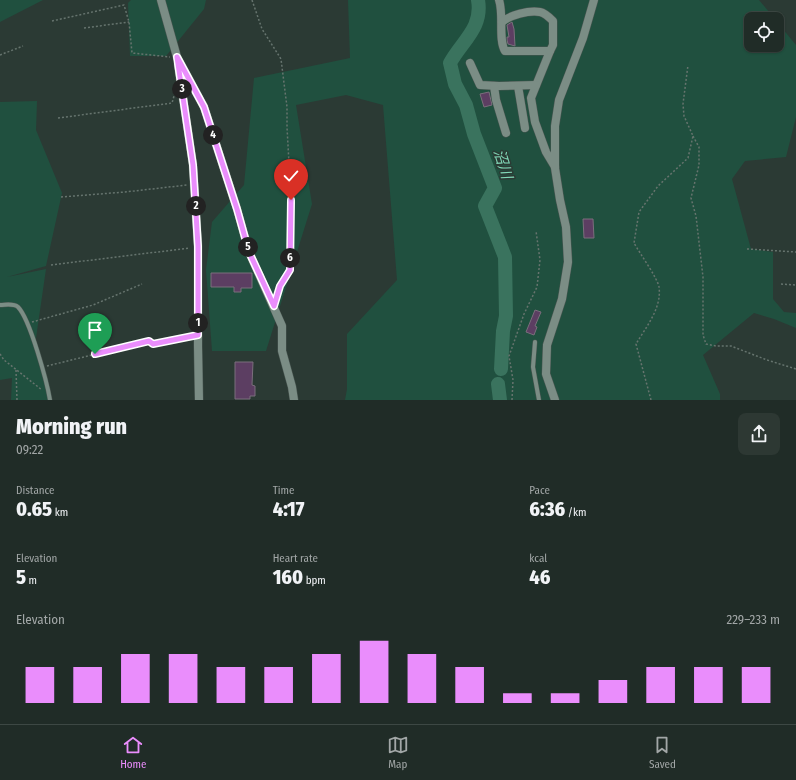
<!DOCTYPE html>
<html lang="en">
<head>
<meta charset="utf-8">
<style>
	body { margin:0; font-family:"Fira Sans Condensed","Noto Sans JP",sans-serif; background:#2d3833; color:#f1f3f6; height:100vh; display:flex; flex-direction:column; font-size:15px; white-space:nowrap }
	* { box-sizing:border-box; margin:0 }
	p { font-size:13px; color:#a2a7a7 }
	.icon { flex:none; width:22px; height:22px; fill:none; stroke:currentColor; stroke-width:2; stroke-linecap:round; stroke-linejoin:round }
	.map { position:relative; height:400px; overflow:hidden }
	.details { display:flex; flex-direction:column; background:#202c27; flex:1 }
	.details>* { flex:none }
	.tools { position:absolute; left:744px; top:12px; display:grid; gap:8px }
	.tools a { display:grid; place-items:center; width:40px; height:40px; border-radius:8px; background:#202c27; box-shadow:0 1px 3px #0004,0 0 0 1px #3d4844; font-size:20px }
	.pin { position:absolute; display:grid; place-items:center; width:34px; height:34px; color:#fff; margin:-41px -17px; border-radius:50% 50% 50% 0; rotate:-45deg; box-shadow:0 0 4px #0007 }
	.pin .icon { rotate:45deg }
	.km { position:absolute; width:20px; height:20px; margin:-10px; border-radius:50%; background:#222; color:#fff; font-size:11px; line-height:20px; text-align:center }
	.round { display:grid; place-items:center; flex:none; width:42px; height:42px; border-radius:8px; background:#2d3833 }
	.summary { display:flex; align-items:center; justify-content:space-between; height:68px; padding:0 16px }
	h1 { font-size:22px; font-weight:800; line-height:30px }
	.stats { display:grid; grid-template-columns:repeat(3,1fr); gap:6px; height:68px; padding:4px 16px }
	.stats div { display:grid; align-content:center }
	.stats b { font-size:20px; font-weight:800 }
	.stats small { font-size:11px; font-weight:400 }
	.stats p { font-size:11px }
	.chart { height:112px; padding:8px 16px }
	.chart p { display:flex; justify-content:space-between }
	.chart svg { width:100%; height:72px; margin-top:4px; stroke:#ea8dfc; stroke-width:6 }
	.tabs { display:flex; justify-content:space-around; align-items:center; height:56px; border-top:1px solid #3d4844; background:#202c27; font-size:11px; color:#a2a7a7 }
	.tabs a { display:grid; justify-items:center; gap:2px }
	.tabs .active { color:#ea8dfc }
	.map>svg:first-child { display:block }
</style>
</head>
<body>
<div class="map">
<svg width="796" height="400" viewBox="0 0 796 400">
	<rect width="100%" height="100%" fill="#2b3a34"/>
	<!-- green -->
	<g fill="#20503f">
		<polygon points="0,0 43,0 0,22"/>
		<polygon points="131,0 206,0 204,9 166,56 130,56 128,3"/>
		<polygon points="348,0 759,0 775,19 751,19 751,45 777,45 777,22 796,45 796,117 786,157 745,161 732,179 751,249 773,252 773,299 784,312 796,313 796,328 774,319 754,313 703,355 720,394 720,400 345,400 347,389 347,334 397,280 383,105 346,95 296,105 312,204 266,351 212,351 206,270 212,222 244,185 254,78 350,58"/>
		<polygon points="37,101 36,130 62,193 46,266 7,277 46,269 35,345 51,400 11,400 12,378 0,380 0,102"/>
	</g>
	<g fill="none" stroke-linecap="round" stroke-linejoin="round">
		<!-- river -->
		<g stroke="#3a735e" stroke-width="14">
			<path d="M 478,0 C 483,28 462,41 450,63 L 455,84 L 466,105 L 474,134 L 495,188 L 485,206 L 505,257 L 506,316 L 503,331 L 501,369"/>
			<polyline points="498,384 500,400"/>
		</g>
	</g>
	<!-- building -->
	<g fill="#5c3e62" stroke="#7a6f7c">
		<polygon points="512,22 514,29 515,46 508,44 507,40 507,37 509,37 507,25"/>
		<polygon points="489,92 492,105 484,107 480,94"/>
		<polygon points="583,219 593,219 594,238 584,238"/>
		<polygon points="211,273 252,273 252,288 241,288 241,292 234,292 234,287 211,287"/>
		<polygon points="535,310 541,312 535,326 537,327 534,335 526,332"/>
		<polygon points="235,362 253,362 252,385 255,386 255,396 250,396 250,399 235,399"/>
	</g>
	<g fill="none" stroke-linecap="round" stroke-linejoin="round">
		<!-- lane casing -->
		<g stroke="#4a5752" stroke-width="5">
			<g id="lane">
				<path d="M 0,305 C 6,305 13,303 18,307 C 30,319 47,382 50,400"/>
				<polyline points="535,342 533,367 539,400"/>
			</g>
		</g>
		<!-- street casing -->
		<g stroke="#4a5752" stroke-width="9">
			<g id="street">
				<polyline points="161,0 177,57 204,107 237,209 249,252 282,326 282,351 292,387 294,400"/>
				<path d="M 499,0 C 504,14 498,40 505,51 L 550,51 L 531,98 L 535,122 L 546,152 L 555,167"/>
				<path d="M 502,22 C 510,15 529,10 540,12 C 545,13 549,17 553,21 L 553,45 L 550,51"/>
				<polyline points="470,63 480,85 499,86 536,85"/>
				<polyline points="178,64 193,165 198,247 198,346 199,400"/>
				<polyline points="494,86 496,100 506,133"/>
				<polyline points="518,86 525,128"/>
				<polyline points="555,400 546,374 547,345 562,299 568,262 566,227 560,200 555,168 555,126 559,100 583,38 594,0"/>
			</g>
		</g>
		<!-- path -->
		<g stroke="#66746e" stroke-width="1.5" stroke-dasharray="2 2" stroke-linecap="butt">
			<polyline points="252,0 262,29 281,59 287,107 287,127 291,200 290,270 280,286 277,295"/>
			<polyline points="52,21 124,5 129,22 132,53 170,57"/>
			<polyline points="84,28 129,22"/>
			<polyline points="0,55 23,46"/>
			<polyline points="58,118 172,103 174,96"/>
			<polyline points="693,136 699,147 699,165 691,198 696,216 703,277 703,335 706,344 716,346 731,346 767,360 796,369"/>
			<polyline points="61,197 125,192 187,185"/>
			<polyline points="747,249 796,252"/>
			<polyline points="51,265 190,248"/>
			<polyline points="781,284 796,285"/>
			<polyline points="32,322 93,305 142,284"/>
			<polyline points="0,354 4,360 42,390"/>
			<polyline points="47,366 149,341 153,344 191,336"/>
			<polyline points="16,370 17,400"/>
			<polyline points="512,400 513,380 509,356 524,314 537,287 540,260 536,231"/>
			<path d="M 651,400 L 636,344 C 646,327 662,308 659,287 C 658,279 639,252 634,243 L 639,212 L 658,186 L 688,158 L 693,136 L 684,116 L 683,104 L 688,65"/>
		</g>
		<!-- lane -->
		<use href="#lane" stroke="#7b8d85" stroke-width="4"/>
		<!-- street -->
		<use href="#street" stroke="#7b8d85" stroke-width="8"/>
	</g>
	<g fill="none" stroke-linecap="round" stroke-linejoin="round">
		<!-- route casing -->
		<g stroke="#fff" stroke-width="8">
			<polyline id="route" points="95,354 149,341 153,344 198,335 198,246 193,165 177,57 204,107 237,209 249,252 274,306 280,286 290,270 291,200"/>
		</g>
		<!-- route -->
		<use href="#route" stroke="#ea8dfc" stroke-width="5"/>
	</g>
	<g text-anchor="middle" stroke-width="3" stroke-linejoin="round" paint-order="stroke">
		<!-- water labels -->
		<g font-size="15" font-style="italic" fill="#80d8b7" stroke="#2b3a34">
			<text transform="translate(503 164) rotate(73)" y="5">沼川</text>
		</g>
	</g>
</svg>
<div class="tools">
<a><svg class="icon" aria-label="locate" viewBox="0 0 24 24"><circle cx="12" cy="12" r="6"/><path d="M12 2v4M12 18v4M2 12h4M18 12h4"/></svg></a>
</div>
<div class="pin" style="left:95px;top:354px;background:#1e9e55"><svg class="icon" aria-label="arrive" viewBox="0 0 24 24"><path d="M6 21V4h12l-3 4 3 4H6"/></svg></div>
<div class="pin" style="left:291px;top:200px;background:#d93025"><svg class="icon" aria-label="check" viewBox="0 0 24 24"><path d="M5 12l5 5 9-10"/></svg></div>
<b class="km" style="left:198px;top:323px">1</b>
<b class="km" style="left:196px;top:206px">2</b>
<b class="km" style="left:182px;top:89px">3</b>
<b class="km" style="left:213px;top:135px">4</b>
<b class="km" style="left:248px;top:247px">5</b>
<b class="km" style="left:290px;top:258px">6</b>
</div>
<section class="details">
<div class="summary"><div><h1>Morning run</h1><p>09:22</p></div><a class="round"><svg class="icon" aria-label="share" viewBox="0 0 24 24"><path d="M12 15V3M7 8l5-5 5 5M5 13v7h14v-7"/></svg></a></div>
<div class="stats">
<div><p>Distance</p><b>0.65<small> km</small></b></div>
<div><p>Time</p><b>4:17</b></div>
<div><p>Pace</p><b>6:36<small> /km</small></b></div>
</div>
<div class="stats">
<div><p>Elevation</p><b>5<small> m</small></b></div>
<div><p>Heart rate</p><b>160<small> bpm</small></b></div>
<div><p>kcal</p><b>46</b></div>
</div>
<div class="chart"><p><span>Elevation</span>229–233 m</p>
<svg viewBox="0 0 160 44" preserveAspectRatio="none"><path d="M5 44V22M15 44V22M25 44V14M35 44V14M45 44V22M55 44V22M65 44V14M75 44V6M85 44V14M95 44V22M105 44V38M115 44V38M125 44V30M135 44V22M145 44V22M155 44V22"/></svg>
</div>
</section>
<nav class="tabs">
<a class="active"><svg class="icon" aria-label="home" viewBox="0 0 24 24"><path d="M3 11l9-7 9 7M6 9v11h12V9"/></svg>Home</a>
<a><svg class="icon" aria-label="map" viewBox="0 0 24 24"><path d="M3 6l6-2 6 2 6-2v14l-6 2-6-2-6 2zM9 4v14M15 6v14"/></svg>Map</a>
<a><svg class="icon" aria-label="saved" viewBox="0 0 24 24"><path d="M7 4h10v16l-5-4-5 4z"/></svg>Saved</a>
</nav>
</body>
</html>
